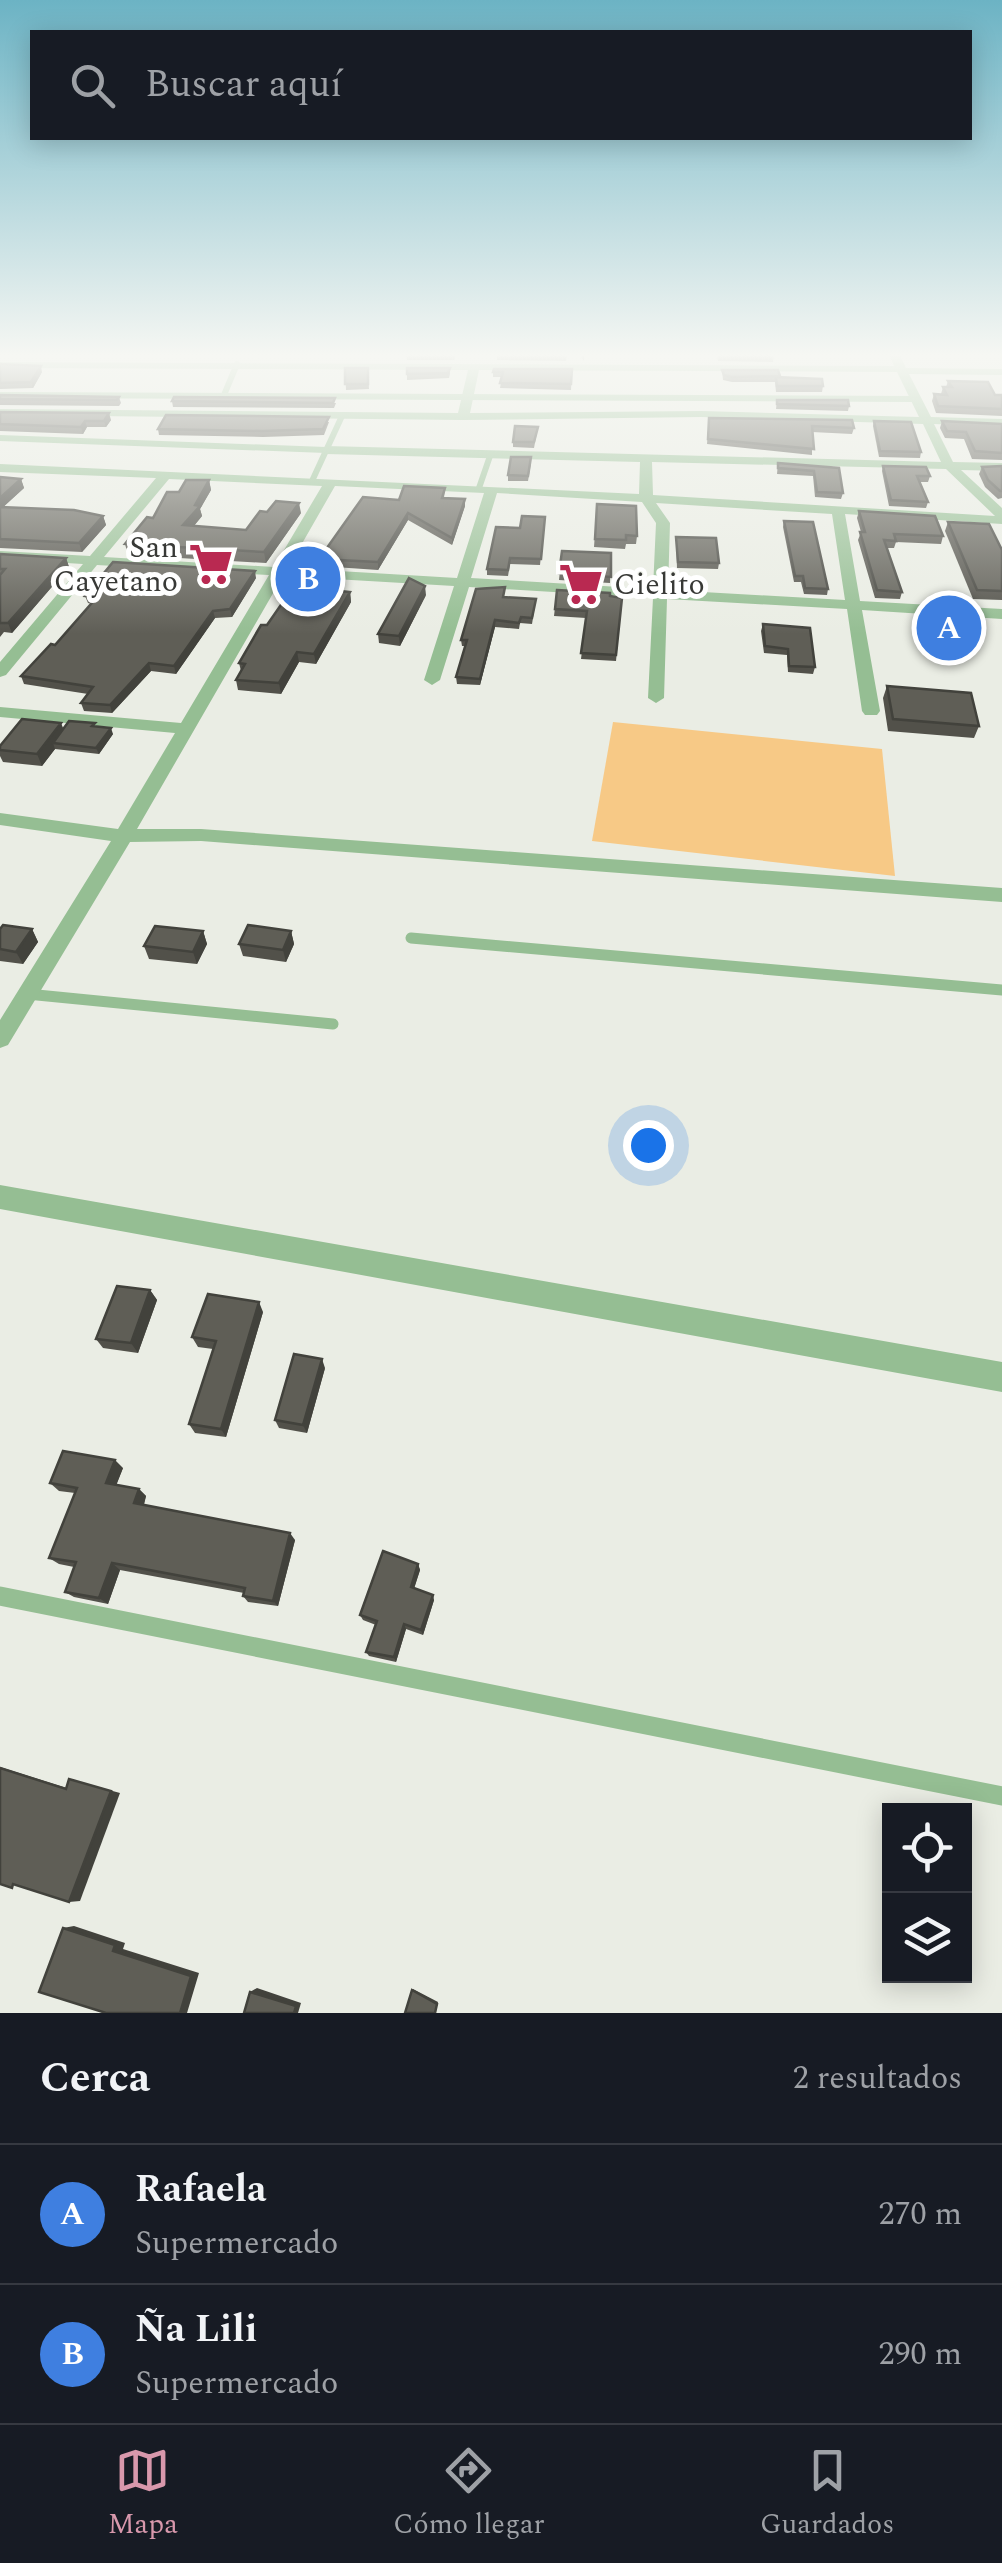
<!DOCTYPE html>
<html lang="es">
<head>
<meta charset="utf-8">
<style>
	:root { --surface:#171b24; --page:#242831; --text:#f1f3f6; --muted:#9ea1a6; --line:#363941; --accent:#d898ac }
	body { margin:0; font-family:Spectral,serif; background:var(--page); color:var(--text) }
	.controls { position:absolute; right:30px; bottom:30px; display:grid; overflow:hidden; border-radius:0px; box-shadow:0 5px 25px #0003 }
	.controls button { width:90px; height:90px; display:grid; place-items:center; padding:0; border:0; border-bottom:2px solid var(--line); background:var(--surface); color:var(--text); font:50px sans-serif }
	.you { position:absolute; left:648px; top:1145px; width:35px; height:35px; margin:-25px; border:8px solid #fff; border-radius:50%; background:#1a73e8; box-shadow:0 0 0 15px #1a73e833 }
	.badge { display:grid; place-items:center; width:65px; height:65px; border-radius:50%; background:var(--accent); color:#fff; font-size:32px; font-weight:700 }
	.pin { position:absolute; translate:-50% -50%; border:5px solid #fff; box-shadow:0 2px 10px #0006 }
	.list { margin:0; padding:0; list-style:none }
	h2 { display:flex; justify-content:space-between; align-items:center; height:130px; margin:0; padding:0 40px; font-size:42px }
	h2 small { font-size:32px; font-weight:400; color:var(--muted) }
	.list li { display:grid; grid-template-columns:65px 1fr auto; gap:30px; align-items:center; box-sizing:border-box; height:140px; padding:0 40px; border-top:2px solid var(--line) }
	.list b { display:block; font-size:38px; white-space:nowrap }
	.list p { margin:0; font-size:32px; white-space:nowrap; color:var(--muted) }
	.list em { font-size:32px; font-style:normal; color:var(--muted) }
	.icon { flex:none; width:55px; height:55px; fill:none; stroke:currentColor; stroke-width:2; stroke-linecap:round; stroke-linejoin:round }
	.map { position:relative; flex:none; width:1002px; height:2013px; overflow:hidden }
	.search { position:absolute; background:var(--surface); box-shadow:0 5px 25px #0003; left:30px; right:30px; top:30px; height:110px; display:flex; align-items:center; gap:25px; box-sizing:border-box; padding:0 35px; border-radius:0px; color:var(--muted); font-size:38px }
	.sheet { height:410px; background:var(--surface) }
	nav { display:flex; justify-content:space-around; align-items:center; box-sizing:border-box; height:140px; border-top:2px solid var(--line); background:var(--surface); font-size:28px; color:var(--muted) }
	nav a { display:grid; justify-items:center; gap:5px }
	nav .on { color:var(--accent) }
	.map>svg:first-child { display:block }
</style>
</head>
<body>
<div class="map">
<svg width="1002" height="2013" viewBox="0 0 1002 2013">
	<rect width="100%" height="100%" fill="#eaede4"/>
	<!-- green -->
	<path fill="#f7c986" d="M613,722L882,749L895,876L592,841Z"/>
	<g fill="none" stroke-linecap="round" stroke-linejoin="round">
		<!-- lane-far2 -->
		<g stroke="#95be93" stroke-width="6">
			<path d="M0,395L914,399"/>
			<path d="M224,395L237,364"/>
			<path d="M0,438L326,450"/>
			<path d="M312,481L342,416"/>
			<path d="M479,488L490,456"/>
		</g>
		<!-- lane-far1 -->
		<g stroke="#95be93" stroke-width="11">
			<path d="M411,938L1002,990"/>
			<path d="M27,994L333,1024"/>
		</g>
		<!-- lane -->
		<path stroke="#95be93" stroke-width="19" d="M0,1596L1002,1796"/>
		<!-- street -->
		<g fill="#95be93" fill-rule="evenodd">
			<path d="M888,352H898L906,368L1002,369V375L909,374L931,417L1002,419V427L934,424L953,462L1002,463V471L961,470L1002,508V524L845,514L860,601L1002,609V619L862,610L880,711L877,715H865L862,711L847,609L667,599L664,698L656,703L648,698L653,598L469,587L440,680L432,685L424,680L454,586L283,576L137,829H201L1002,888V902L201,841L130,842L8,1045L0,1048V1020L111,841L0,825V813L118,829L175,733L0,717V707L181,723L269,575L97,565L6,675L0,677V662L83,564L0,559V551L90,556L156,478L0,472V464L639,494L640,462L326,454L320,450L326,446L941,462L923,424L701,417L463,420L0,415V409L458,413L468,370L0,368V362L894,366ZM479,370L897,372L919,417L701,411L470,413ZM652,462L946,469L995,516L653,495ZM169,479L322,486L274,567L104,557ZM335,486L484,493L457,578L288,568ZM497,493L642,502L656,523L653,589L471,578ZM656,503L832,514L845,600L668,590L670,523Z"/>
			<path d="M0,1185L1002,1362V1392L0,1209Z"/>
		</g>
	</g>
	<!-- wall -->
	<g fill="#52514a">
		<path d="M406,352H584V361L580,355H567L566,361L497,360V354L486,353L456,354L454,360H407Z"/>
		<path d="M716,352H773L774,354L773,362L718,361Z"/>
		<path d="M0,364L42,372L33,388L0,389Z"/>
		<path d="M345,368H368L369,389L346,390Z"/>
		<path d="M407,368H450V374L449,378L407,380Z"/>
		<path d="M572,369L571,390L500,388L502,377H493V372Z"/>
		<path d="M722,370L780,376L823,386L822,392H776L775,382H732L723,380Z"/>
		<path d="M948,381L995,395H1002V416L936,413L932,401L934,394H941L943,387H946Z"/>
		<path d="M0,395L119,397L121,403L119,406L0,405Z"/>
		<path d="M777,400L849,406L848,411L776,409Z"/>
		<path d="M172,401L336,403L334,408L173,407Z"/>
		<path d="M0,412L111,420L106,427H87L83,434L0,431Z"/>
		<path d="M709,418L854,428L852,434L812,432V455L707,444Z"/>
		<path d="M874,421L921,452L920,458L879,457L873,426Z"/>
		<path d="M942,421L1002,424V460L972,459L964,439L945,438L940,428Z"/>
		<path d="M329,422L324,435L263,437L159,435L158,429Z"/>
		<path d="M538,427L534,448L513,447V442Z"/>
		<path d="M531,463L528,481H508V475Z"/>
		<path d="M778,463L839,468L843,493L841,499L815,497L813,476L777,474Z"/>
		<path d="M883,466L930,476L928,482H919L928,502L926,508L889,506L882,471Z"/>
		<path d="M1002,466V498L998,499L985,487L979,474L982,467Z"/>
		<path d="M0,477L21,479L24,488L3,507L103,516L106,525L82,552L0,548Z"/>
		<path d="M209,480L211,490L200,509L202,516L194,526L246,530L301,513L266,563L128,555L125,544L179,492Z"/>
		<path d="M445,488L444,498L465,499V506L452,545L408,520L378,570L320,566L319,559L399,500Z"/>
		<path d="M597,504L637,536L636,544H626L625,549L594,547Z"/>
		<path d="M859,511L943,536L941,544L896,542L894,548H887L902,592L900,599L875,598L858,540L861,532L857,518Z"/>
		<path d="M545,517L540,565L510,564L508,576L487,575V569L520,528Z"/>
		<path d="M784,521L828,589L827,595L804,594L801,582H794L783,527Z"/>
		<path d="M948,522L1002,550V600L973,599L945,531Z"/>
		<path d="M676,537L719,563L718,569L677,568Z"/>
		<path d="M562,551L611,553L610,583L559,580Z"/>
		<path d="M0,554L66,558L69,567L12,633L4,632L0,637Z"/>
		<path d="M256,578L232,617L215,618L176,674L151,671L112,713L84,711L81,703L88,694L24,684L21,676L55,645L92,604L88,603L85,596Z"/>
		<path d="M557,590L622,598L616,661L581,659L586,618L554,616Z"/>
		<path d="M350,592L351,602L316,664L299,662L281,694L238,690L236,680L241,671L239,663L267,625Z"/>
		<path d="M426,595L400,646L379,643L378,634Z"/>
		<path d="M504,597L536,599L532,624L520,623L519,629L495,627L480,685L457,684L456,677L465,646H462L461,640Z"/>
		<path d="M763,624L815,667L813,674L788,672L787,655L764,653L761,631Z"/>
		<path d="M887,686L979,726L974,738L888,731L883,698Z"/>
		<path d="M96,727L113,734L99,754L55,749L42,766L3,762L0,756V746L63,729Z"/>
		<path d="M0,929H32L38,942L23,964L0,961Z"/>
		<path d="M203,931L207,944L197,964L149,959L144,946Z"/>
		<path d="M291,931L294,944L286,962L243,956L239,944Z"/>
		<path d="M150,1290L157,1300L138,1353L103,1348L96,1339Z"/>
		<path d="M263,1312L226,1437L195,1433L189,1424L213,1349L198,1347L192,1337Z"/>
		<path d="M325,1368L307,1433L279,1428L275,1420Z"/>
		<path d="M123,1468L116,1485L139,1489L146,1496L144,1505L295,1540L278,1606L248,1602L243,1596L244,1593L120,1570L108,1604L74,1597L65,1592L74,1567L59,1564L49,1558L75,1493L59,1491L50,1483Z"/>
		<path d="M418,1564L420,1570L414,1588L434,1600L423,1635L406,1629L396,1662L369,1656L366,1652L376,1625L363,1620L360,1615Z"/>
	</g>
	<!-- shaded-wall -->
	<g fill="#42423c">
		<path d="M41,366L42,372L33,388L31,382Z"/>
		<path d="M109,413L111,420L106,427L104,421Z"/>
		<path d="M85,421L87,427L83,434L81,427Z"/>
		<path d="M21,479L24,488L0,510V498Z"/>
		<path d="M209,480L211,490L200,509L202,516L186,535L183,525Z"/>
		<path d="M465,499V506L452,545V538Z"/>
		<path d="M299,503L301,513L266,563L264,552Z"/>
		<path d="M408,513V520L378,570V562Z"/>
		<path d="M103,516L106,525L82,552L79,543Z"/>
		<path d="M66,558L69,567L12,633L8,623Z"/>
		<path d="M255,571L256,578L232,617L230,609Z"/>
		<path d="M425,586L426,595L400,646L399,636Z"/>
		<path d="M350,592L351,602L316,664L314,654Z"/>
		<path d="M213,611L215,618L176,674L174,666Z"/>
		<path d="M495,620V627L480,685V679Z"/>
		<path d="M297,652L299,662L281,694L279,683Z"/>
		<path d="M149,663L151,671L112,713L110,705Z"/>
		<path d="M61,723L66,735L53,743L55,749L42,766L37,754Z"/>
		<path d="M111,728L113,734L99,754L96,748Z"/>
		<path d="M32,929L38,942L23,964L16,952Z"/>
		<path d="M203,931L207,944L197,964L193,952Z"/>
		<path d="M291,931L294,944L286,962L283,950Z"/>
		<path d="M150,1290L157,1300L138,1353L131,1343Z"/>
		<path d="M259,1302L263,1312L226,1437L221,1429Z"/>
		<path d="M322,1359L325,1368L307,1433L303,1425Z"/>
		<path d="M115,1460L123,1468L114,1491L106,1483Z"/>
		<path d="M139,1489L146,1496L142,1510L134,1503Z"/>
		<path d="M290,1533L295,1540L278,1606L273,1601Z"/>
		<path d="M112,1563L120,1570L108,1604L99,1598Z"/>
		<path d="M418,1564L420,1570L413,1592L411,1587Z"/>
		<path d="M433,1595L434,1600L423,1635L421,1630Z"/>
		<path d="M404,1624L406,1629L396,1662L394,1657Z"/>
		<path d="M0,1767L76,1791L66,1789L0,1768Z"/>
		<path d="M69,1779L120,1793L80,1901L69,1902Z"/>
		<path d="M74,1926L125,1943L123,1949L199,1973L187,2013H180L113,1951L63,1928Z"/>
		<path d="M257,1988L301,2003L298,2013H294L250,1992Z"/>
		<path d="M413,1989L438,2002L435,2013L412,1990Z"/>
	</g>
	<!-- building -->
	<g fill="#5f5e56" stroke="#42423c" stroke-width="2.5">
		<rect x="406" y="352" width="48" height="2"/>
		<path d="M498,352H566L567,354H497Z"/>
		<path d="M719,352H773L774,354H719Z"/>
		<path d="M0,364L41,366L31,382L0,383Z"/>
		<rect x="345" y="368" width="23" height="16"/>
		<path d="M407,368H450L448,373L407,374Z"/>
		<path d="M494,369H572L571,384L500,383L503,372H493Z"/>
		<path d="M722,370H778L780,376L732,377L724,375Z"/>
		<path d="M776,377L822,379L823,386H777Z"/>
		<path d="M948,381L988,382L995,395H1002V409L938,406L934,394L947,395L943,387H952Z"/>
		<path d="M0,395L119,397L117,400L0,399Z"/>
		<path d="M174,397L335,398L333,403L172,401Z"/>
		<path d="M777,400H848L849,406L777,404Z"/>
		<path d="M0,412L109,413L104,421H85L81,427L0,424Z"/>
		<path d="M166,415L329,417L323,429L262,431L158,429Z"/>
		<path d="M709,418L852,420L854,428L812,426L814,449L708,439Z"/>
		<path d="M874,421L911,422L921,452L880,451Z"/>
		<path d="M942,421L1002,424V453L975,451L966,432L947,431Z"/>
		<path d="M515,426L538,427L534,442H513Z"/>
		<path d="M511,457H531L528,476L508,475Z"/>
		<path d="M778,463L839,468L843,493L817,492L814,471L778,468Z"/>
		<path d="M883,466L926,467L930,476H917L928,502L891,500Z"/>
		<path d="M1002,466V491H1000L988,480L982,467Z"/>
		<path d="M0,477L21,479L0,498Z"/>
		<path d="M186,480H209L195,505L200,506L183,525L246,530L260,511L267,512L276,501L299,503L264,552L125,544L147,517L153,518L167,492H179Z"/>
		<path d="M404,486L445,488L442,498L465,499L452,538L408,513L378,562L319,559L363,497L399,500Z"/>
		<path d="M597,504L636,506L637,536L626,535V540L595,539Z"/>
		<path d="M0,507L74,510L103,516L79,543L0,539Z"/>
		<path d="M859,511L935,516L943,536L894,534L896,541L884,540L902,592L877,590L860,532H865Z"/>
		<path d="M522,516L545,517L541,559L510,558L508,570L487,569L496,527L520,528Z"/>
		<path d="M784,521L813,522L828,589L805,588L803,576H795Z"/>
		<path d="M948,522L989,524L1002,550V591L977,590Z"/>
		<path d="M676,537L716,538L719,563L678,562Z"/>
		<path d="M562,551L611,553V577L559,573Z"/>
		<path d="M0,554L66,558L8,623H0V575L5,569H0Z"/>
		<path d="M113,562L255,571L230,609L213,611L174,666L149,663L110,705L81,703L93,687L21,676L51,644L55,645L97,597L85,596Z"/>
		<path d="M409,578L425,586L399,636L378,634Z"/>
		<path d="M294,586L350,592L314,654L297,652L279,683L236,680L245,664L239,663L261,625H267Z"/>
		<path d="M505,587L503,597L536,599L532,618L521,617L519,623L495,620L480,679L456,677L467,640H461L476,589Z"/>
		<path d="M557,590L610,593V596L622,598L616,655L581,653L587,611L555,609Z"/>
		<path d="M763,624L810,628L815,667L789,666L788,649L765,646Z"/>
		<path d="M887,686L971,693L979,726L893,719Z"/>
		<path d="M22,719L61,723L37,754L0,750V746Z"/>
		<path d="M69,721L95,723L92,726L111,728L96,748L53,743Z"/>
		<path d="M3,925L32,929L16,952L0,949V929Z"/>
		<path d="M248,925L291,931L283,950L239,944Z"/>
		<path d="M155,926L203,931L193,952L144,946Z"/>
		<path d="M117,1286L150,1290L131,1343L96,1339Z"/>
		<path d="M208,1294L259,1302L221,1429L189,1424L216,1341L192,1337Z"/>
		<path d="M294,1354L322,1359L303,1425L275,1420Z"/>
		<path d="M63,1451L115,1460L106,1483L139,1489L134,1503L290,1533L273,1601L243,1596L245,1588L112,1563L99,1598L65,1592L76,1562L49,1558L77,1488L50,1483Z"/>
		<path d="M383,1551L418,1564L411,1587L433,1595L421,1630L404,1624L394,1657L366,1652L377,1621L360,1615Z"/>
		<path d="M0,1768L66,1789L69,1779L111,1791L69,1902L13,1884L12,1888L0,1884Z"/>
		<path d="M63,1928L115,1945L113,1951L191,1976L180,2013H106L39,1992Z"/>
		<path d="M412,1990L437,2004L435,2013H405Z"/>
		<path d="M250,1992L296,2006L294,2013H244Z"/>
	</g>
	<!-- sky -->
	<linearGradient id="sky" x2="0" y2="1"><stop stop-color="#6cb3c4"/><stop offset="0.56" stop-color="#f6f7f3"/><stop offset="1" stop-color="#f6f7f3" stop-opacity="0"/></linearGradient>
	<rect width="1002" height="634" fill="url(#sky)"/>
	<!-- icons -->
	<defs>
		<g id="supermarket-bare" transform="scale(3.45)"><path d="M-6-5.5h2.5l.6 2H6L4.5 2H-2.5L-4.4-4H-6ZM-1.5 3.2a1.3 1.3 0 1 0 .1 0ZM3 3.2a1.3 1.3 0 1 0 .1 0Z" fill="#b92951" stroke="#fff" stroke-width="2.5" paint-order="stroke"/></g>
	</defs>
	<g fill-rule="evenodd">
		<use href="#supermarket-bare" x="211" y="564"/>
		<use href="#supermarket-bare" x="581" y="584"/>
	</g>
	<g text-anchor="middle" stroke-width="10" stroke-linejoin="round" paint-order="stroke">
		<!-- far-poi labels -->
		<g font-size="30" fill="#383936" stroke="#fff" text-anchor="end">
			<text x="178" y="557">San<tspan x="178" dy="34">Cayetano</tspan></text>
			<text x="614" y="594" text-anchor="start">Cielito</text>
		</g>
	</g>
</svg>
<div class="controls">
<button><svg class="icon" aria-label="locate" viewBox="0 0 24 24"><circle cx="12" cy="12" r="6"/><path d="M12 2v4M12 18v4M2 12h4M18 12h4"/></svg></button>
<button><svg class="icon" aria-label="layers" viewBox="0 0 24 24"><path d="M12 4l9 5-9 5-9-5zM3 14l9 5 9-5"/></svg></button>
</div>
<div class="you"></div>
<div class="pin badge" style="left:949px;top:628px;background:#3f7fe0">A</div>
<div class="pin badge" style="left:308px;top:579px;background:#3f7fe0">B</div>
<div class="search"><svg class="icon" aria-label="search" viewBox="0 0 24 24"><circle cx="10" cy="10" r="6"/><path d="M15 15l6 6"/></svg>Buscar aquí</div>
</div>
<section class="sheet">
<h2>Cerca<small>2 resultados</small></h2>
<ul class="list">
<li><span class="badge" style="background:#3f7fe0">A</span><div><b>Rafaela</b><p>Supermercado</p></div><em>270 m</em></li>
<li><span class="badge" style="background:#3f7fe0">B</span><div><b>Ña Lili</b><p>Supermercado</p></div><em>290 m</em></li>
</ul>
</section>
<nav>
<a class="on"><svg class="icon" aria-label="map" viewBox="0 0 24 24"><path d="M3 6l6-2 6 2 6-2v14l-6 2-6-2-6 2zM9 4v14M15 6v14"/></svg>Mapa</a>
<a><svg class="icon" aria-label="directions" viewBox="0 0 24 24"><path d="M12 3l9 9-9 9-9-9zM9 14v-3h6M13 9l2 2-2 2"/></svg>Cómo llegar</a>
<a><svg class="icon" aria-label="saved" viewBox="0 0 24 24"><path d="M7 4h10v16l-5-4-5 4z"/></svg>Guardados</a>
</nav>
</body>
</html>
